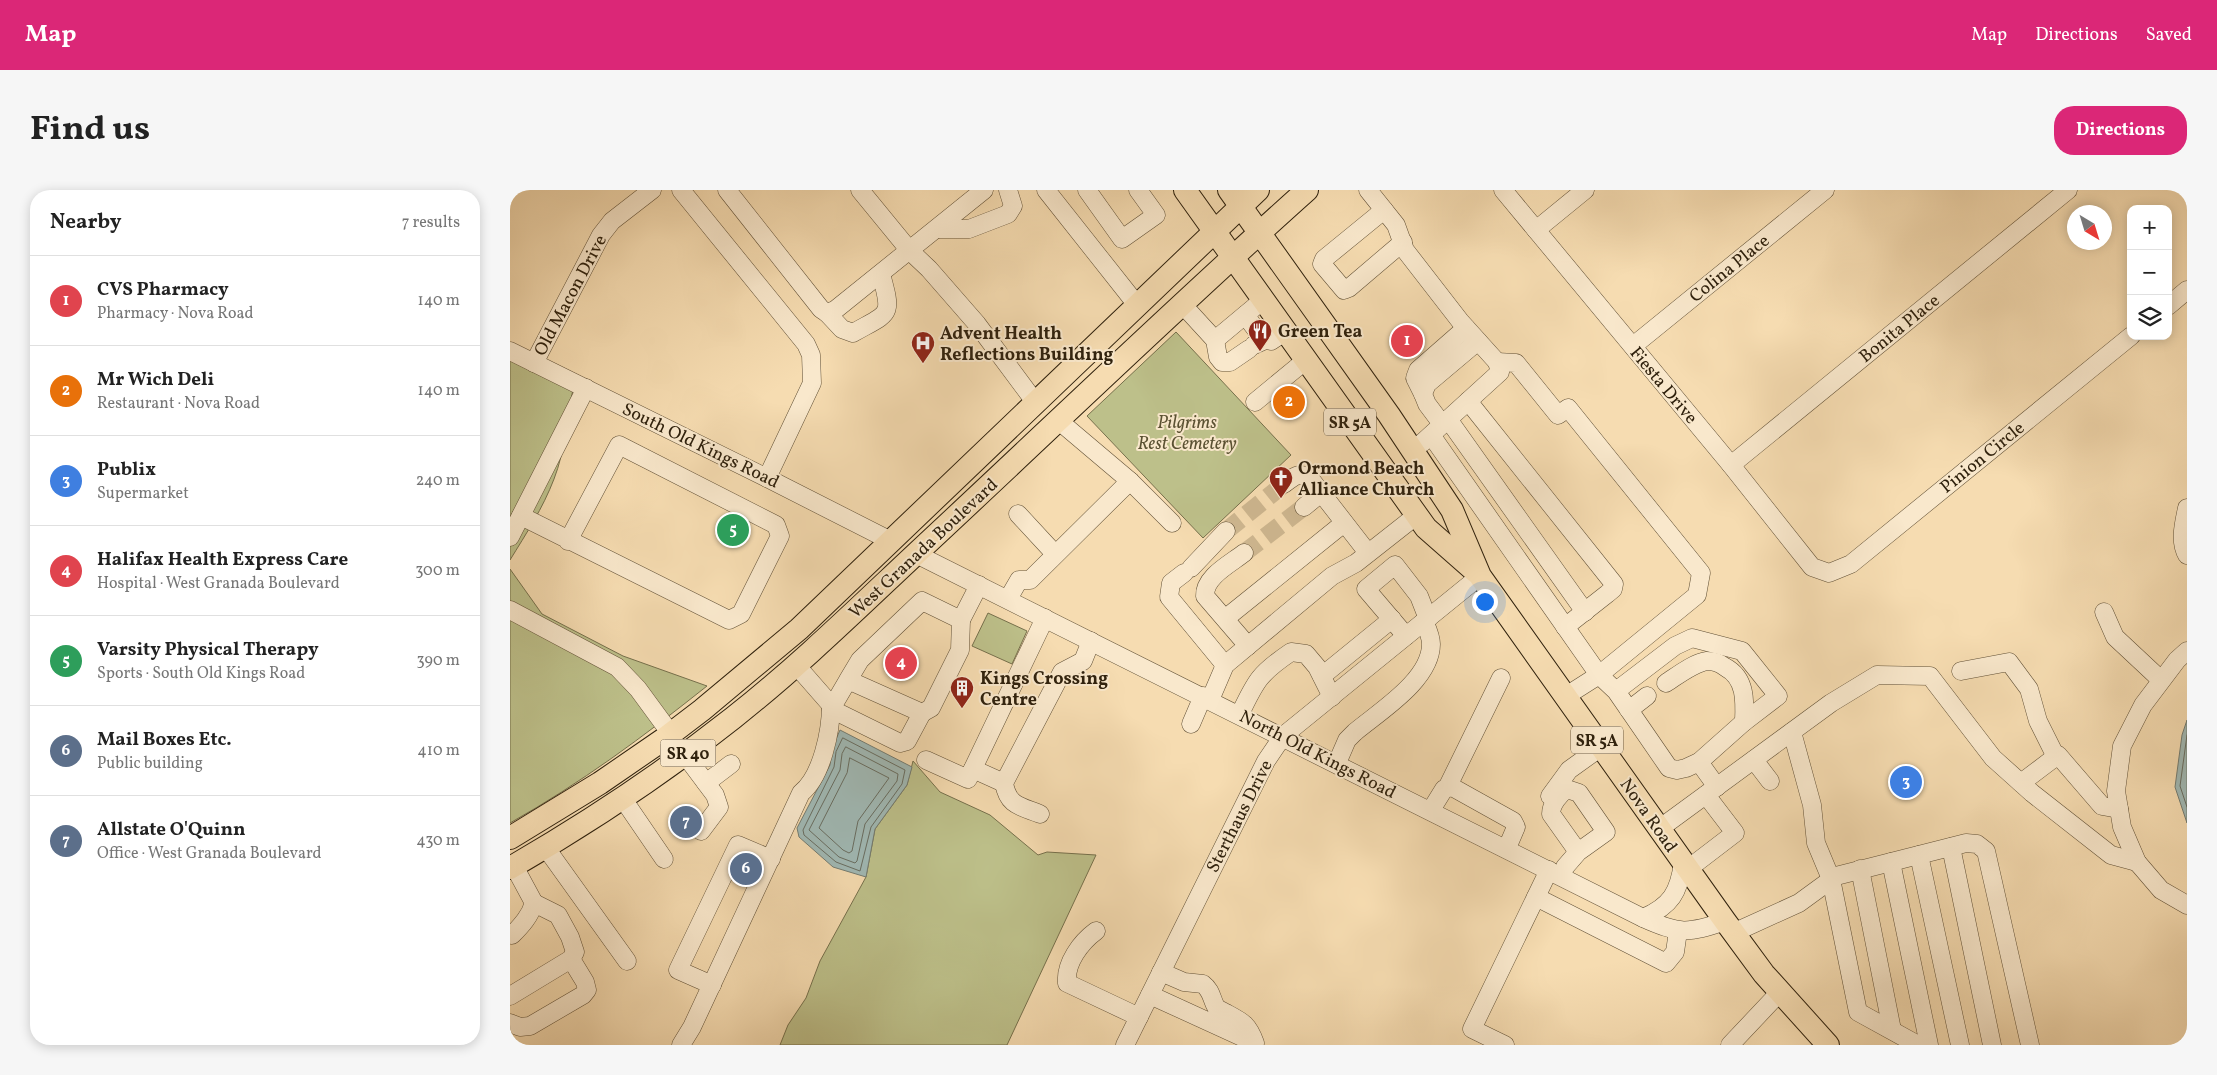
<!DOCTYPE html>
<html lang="en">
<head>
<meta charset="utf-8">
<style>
	:root { --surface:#fff; --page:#f6f6f6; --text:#222; --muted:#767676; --line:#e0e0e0; --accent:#db2777 }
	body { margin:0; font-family:Vollkorn,serif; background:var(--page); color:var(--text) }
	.controls { position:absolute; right:15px; top:15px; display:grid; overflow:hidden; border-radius:10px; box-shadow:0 2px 12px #0003 }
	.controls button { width:45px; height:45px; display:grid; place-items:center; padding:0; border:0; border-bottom:1px solid var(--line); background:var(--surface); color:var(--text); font:25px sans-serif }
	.compass { position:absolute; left:1557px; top:15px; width:45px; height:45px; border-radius:50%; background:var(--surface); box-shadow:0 2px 12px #0003; rotate:142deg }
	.you { position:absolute; left:974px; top:411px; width:18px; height:18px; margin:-12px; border:4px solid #fff; border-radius:50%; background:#1a73e8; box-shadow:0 0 0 8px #1a73e833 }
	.badge { display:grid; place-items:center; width:32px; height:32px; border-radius:50%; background:var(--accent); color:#fff; font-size:16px; font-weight:700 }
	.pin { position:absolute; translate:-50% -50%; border:2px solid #fff; box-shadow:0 1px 5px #0006 }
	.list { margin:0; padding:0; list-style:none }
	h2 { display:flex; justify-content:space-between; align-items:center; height:65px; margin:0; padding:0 20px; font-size:21px }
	h2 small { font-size:16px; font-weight:400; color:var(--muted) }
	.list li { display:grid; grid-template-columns:32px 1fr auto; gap:15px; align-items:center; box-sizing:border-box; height:90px; padding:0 20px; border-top:1px solid var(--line) }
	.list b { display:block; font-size:19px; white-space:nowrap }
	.list p { margin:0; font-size:16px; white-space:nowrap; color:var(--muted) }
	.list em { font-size:16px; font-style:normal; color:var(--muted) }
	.icon { flex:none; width:28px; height:28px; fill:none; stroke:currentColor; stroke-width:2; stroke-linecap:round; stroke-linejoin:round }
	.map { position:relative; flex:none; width:1677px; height:855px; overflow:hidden; border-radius:20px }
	header { display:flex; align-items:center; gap:30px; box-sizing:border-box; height:70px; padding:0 25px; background:var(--accent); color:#fff }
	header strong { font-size:24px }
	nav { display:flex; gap:28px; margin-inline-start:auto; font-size:18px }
	.intro { display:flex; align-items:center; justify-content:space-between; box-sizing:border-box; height:120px; padding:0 30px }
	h1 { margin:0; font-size:35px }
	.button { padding:12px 22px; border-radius:20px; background:var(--accent); color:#fff; font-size:18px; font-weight:700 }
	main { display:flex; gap:30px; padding:0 30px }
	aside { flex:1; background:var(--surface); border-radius:20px; box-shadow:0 2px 12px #0003 }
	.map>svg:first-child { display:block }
</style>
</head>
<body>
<header>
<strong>Map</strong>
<nav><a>Map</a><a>Directions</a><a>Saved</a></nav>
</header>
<div class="intro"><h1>Find us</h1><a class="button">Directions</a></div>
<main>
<aside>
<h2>Nearby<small>7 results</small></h2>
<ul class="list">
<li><span class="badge" style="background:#e0444e">1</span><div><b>CVS Pharmacy</b><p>Pharmacy · Nova Road</p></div><em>140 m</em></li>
<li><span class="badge" style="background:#e8710a">2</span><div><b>Mr Wich Deli</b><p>Restaurant · Nova Road</p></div><em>140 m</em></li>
<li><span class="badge" style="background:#3f7fe0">3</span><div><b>Publix</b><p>Supermarket</p></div><em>240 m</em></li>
<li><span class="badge" style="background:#e0444e">4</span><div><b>Halifax Health Express Care</b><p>Hospital · West Granada Boulevard</p></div><em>300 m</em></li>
<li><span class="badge" style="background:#2e9e5b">5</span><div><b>Varsity Physical Therapy</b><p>Sports · South Old Kings Road</p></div><em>390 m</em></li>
<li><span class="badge" style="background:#5c6f8a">6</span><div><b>Mail Boxes Etc.</b><p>Public building</p></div><em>410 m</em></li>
<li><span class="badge" style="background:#5c6f8a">7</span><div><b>Allstate O'Quinn</b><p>Office · West Granada Boulevard</p></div><em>430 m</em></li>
</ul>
</aside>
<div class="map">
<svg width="1677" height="855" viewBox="0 0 1677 855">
	<rect width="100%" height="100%" fill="#f6dcb1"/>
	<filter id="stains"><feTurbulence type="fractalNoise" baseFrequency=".004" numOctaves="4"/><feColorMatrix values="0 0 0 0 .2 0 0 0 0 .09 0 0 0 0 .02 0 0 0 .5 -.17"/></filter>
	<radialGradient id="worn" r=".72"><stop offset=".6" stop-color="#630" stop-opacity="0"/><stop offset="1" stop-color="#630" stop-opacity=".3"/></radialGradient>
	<!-- green -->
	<g fill="#bdc08a" stroke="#76704c">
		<path d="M666,142L781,265L693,348L577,226Z"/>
		<path d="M0,168L63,199C57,229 55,261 44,289C33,318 16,344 0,370Z"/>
		<path d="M0,379L32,424L113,466L197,496C133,547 71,593 0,633Z"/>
		<path d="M478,423L517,441L502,474L462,456Z"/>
		<path d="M403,571L430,602L480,625L528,665L537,662L586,665L497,855H270L278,835L296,808L310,771L356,687L365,639L397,595Z"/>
	</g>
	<!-- water -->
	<g fill="#a0b9b5" stroke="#737c72">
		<path d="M1677,530V633L1665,597L1672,545Z"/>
		<path d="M330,540L402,577L397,595L365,639L356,687L323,677L289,647L287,638L320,575L321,561Z"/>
	</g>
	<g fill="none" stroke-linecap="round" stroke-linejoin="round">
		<!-- shore -->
		<g stroke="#686d61" stroke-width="1">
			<path d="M1677,545L1670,596L1677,617"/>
			<path d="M333,548L395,580L392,594L361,637L350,681L326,672L294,645L293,640L324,577L326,562Z"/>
			<path d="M336,557L388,584L387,591L355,634L347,671L345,673L329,667L299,640L330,580L332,564Z"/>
			<path d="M340,568L379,588L348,631L342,661L339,663L333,660L309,638L337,583Z"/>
		</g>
		<!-- minor-tunnel -->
		<g stroke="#ceb790" stroke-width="18" stroke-dasharray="18 9" stroke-linecap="butt">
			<path d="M716,341L774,294"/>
			<path d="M734,363L794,317"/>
		</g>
		<!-- minor casing -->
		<g stroke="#615036" stroke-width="19">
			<g id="minor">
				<path d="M171,0L296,154L301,165L302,193L257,288"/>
				<path d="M217,0L311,119L317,123L325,120L474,0"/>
				<path d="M350,0L400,61L419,79L467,134L525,212"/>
				<path d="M536,0L627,115"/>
				<path d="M577,0L612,49L646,25L628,0"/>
				<path d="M858,0L886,35L895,60L950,131L987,172L990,182L912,253"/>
				<path d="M993,0L1221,275L1302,377L1319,383L1341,374L1621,146"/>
				<path d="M874,20L814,69L812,74L834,100L839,98L893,52"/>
				<path d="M427,39H459L498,24L503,16L498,0"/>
				<path d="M1026,40L1075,0"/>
				<path d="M672,114L705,150L708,167L712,172H720L739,159"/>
				<path d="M1658,116L1677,100"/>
				<path d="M317,123L332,139L343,143C380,122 383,127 371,84"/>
				<path d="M735,125L754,150"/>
				<path d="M705,150L753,110"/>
				<path d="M744,155L757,149L761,151L776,141"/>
				<path d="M1123,156L1315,0"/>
				<path d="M0,161L257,288L381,351"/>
				<path d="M24,173L91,45L102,31L142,0"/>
				<path d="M913,204L905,188L908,180L956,138"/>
				<path d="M958,211L1104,394L1103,399L1097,404L1055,437"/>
				<path d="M745,212L796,170"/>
				<path d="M938,229L1075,422"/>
				<path d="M932,234L917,214L913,204L917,194L968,151"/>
				<path d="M921,245L1089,485L1187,405L1191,383L1058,218L1048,225L1006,173L987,172"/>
				<path d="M1221,275L1558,0"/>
				<path d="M620,291L662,333"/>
				<path d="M774,294C783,287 788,282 799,287L858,363"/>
				<path d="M794,317L811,303"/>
				<path d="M1677,318C1674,333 1669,351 1677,365"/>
				<path d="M508,324L545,364"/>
				<path d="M11,326L219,430L231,424L270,346L266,335L109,255L58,351"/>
				<path d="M0,347L76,198"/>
				<path d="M734,363C720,374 694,387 695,406L738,456"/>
				<path d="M406,364L1133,728C1169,744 1178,744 1215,731"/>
				<path d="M681,378L716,341"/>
				<path d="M674,383L661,393L659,407L715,475"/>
				<path d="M498,409L509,390H520L620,291L549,231"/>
				<path d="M0,420L107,477L128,499L161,544"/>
				<path d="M1594,422L1605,447L1651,490"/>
				<path d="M716,428L834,333"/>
				<path d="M896,446L856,399L885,375L909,406L918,429"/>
				<path d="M1677,461L1667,470L1633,515L1612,556L1606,601L1612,637L1627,672L1651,700L1677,715"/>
				<path d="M1451,481L1499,472L1519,499L1528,531L1546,567"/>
				<path d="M812,486L882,429"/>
				<path d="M338,490L321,519L390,553L397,551L412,523L338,490L350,470L412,411L451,430L469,395"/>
				<path d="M1156,493C1167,486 1183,473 1197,471C1204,471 1210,473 1215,477C1236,488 1235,511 1234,532"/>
				<path d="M1056,506L1089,485L1106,501L1159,578L1167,580L1176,578L1189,572L1234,532L1268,506L1232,461L1182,448L1165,456L1106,501"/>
				<path d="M700,510L715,475L822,386L846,373L907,325"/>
				<path d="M1119,520L1137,506"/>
				<path d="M412,523L421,518L450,460L451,430"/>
				<path d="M730,524C746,490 750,483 781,462L796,464L807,477L822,507"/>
				<path d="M681,534L693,506"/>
				<path d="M1282,542L1302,615L1306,653L1321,689L1348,822L1408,855"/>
				<path d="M175,565L205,605L209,617L191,641"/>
				<path d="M416,570L458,589L535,428"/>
				<path d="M1244,570L1260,591"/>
				<path d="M1189,572L1207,597"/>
				<path d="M827,573L837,550L845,542C870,521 921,490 921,454C921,446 917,438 914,431"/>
				<path d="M463,579L494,593"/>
				<path d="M196,593L221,574"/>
				<path d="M1511,593L1548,565L1592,616L1609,619"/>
				<path d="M937,598L991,488"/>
				<path d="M1040,606L1059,580L1091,557"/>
				<path d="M113,609L154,669"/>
				<path d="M921,620L934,599L942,597L1003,631L1006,637L997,658"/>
				<path d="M530,624C510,616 498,616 494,593L552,482L573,471L581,451"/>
				<path d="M1149,639L1321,513L1367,485L1420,486L1483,568L1522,603L1601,665L1627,672"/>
				<path d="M1441,657L1482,855"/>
				<path d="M36,658L117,771"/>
				<path d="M1409,665L1450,855"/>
				<path d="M1381,672L1419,855"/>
				<path d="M1178,679L1225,643L1196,605"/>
				<path d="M1350,679L1382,840"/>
				<path d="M1052,686L1055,677L1068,662L1096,642L1069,603L1057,599C1049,604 1041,615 1041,624L1068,662"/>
				<path d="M1026,707L1156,773L1165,762L1168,741"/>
				<path d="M1133,728C1161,716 1169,702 1173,673"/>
				<path d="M586,741C571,752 555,773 557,793L629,827"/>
				<path d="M1223,743L1289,713L1326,686L1456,653L1467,654L1476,661L1520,855"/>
				<path d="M2,745C12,735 20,726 24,713L4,676"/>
				<path d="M202,795L168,780L228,655L261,669"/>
				<path d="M640,805L745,853C738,834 733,832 716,823C713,821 709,820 706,817C701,808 702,801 693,794L674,792L651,782"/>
				<path d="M0,806L61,769L65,762L60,747L48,725L24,713"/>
				<path d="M0,833L10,837L20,836L73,805L77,800L75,792L61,769"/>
				<path d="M171,855L182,837L291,603C312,586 321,541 321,515L286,475"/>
				<path d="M615,855L756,571L773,546L970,386"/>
				<path d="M995,855L962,839L1039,680"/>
				<path d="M1220,855L1270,802"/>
			</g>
		</g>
		<!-- major casing -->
		<g stroke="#2f210d" stroke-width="24">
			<g id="major">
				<path d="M675,0L916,338L966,382"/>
				<path d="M719,0L879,225L942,320L970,386L1215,731L1254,784L1318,855"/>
				<path d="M0,648L90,593L154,549L192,520L289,439L748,0"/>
				<path d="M0,678C78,633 152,584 223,528C289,476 349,417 411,359C540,239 666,117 797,0"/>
			</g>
		</g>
		<!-- minor -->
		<use href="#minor" stroke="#f9e8cc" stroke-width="18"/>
		<!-- major -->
		<use href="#major" stroke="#f6dcb1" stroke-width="22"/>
	</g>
	<!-- icons -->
	<defs>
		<g id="restaurant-pin" transform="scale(1.25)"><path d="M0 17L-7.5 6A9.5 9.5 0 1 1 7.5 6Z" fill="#8f2418" stroke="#f9e8cc"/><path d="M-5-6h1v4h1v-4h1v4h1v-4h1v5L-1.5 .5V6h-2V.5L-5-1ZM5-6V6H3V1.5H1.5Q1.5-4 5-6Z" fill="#fff"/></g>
		<g id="hospital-pin" transform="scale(1.25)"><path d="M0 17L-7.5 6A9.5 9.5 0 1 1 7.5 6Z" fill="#8f2418" stroke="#f9e8cc"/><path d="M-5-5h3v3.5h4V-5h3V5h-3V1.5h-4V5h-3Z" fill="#fff"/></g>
		<g id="church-pin" transform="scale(1.25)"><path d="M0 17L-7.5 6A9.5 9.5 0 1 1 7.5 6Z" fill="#8f2418" stroke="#f9e8cc"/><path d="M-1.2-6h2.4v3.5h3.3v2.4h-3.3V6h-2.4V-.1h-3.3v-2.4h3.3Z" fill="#fff"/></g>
		<g id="building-pin" transform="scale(1.25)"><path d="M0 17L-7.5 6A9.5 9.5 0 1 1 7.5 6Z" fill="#8f2418" stroke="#f9e8cc"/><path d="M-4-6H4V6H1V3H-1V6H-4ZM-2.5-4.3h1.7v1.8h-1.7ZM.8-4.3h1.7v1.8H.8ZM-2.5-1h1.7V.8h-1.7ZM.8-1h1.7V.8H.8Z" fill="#fff"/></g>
	</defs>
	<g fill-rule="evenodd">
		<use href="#restaurant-pin" x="750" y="141"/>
		<use href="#hospital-pin" x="413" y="153"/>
		<use href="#church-pin" x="771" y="288"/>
		<use href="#building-pin" x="452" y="498"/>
	</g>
	<g text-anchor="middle" stroke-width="4" stroke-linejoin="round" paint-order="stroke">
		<!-- shield labels -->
		<g fill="#f9e8cc" stroke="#6c5d46" stroke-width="1">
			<rect x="814" y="218.5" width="52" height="27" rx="4"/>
			<rect x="1061" y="536.5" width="52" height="27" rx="4"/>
			<rect x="150.5" y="549.5" width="55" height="27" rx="4"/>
		</g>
		<g font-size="16" font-weight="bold" fill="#2f210d">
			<text x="840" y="238">SR 5A</text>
			<text x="1087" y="556">SR 5A</text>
			<text x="178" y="569">SR 40</text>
		</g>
		<!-- street labels -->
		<g font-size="18" fill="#2f210d" stroke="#f9e8cc">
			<text transform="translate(1219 78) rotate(-39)" y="6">Colina Place</text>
			<text transform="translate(60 105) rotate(-62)" y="6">Old Macon Drive</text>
			<text transform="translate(1389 138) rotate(-39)" y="6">Bonita Place</text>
			<text transform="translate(1154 195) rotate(50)" y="6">Fiesta Drive</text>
			<text transform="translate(191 255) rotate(26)" y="6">South Old Kings Road</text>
			<text transform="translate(1472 267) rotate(-39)" y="6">Pinion Circle</text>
			<text transform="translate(413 358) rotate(-43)" y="6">West Granada Boulevard</text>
			<text transform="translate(808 564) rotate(27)" y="6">North Old Kings Road</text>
			<text transform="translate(1139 625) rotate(55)" y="6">Nova Road</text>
			<text transform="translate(729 626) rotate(-63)" y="6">Sterthaus Drive</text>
		</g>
		<!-- poi labels -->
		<g font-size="18" font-weight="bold" fill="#2f210d" stroke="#f9e8cc" text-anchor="start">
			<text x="768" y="147">Green Tea</text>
			<text x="430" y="149">Advent Health<tspan x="430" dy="21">Reflections Building</tspan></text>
			<text x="788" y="284">Ormond Beach<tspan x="788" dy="21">Alliance Church</tspan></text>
			<text x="470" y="494">Kings Crossing<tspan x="470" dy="21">Centre</tspan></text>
		</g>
		<!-- park labels -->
		<g font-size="18" font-style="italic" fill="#5a5132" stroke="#f9e8cc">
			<text x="677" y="238">Pilgrims<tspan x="677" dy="21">Rest Cemetery</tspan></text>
		</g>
	</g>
	<rect width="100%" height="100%" filter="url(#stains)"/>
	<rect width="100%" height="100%" fill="url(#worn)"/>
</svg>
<div class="controls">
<button>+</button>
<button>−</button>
<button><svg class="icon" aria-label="layers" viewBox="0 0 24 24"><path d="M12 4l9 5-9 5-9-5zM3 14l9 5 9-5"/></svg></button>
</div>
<svg class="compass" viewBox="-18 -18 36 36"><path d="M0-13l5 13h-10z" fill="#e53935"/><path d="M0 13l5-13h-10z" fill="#767676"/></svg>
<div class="you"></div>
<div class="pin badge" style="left:897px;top:151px;background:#e0444e">1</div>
<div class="pin badge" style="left:779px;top:212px;background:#e8710a">2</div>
<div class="pin badge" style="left:1396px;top:592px;background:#3f7fe0">3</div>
<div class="pin badge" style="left:391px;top:473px;background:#e0444e">4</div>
<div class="pin badge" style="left:223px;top:340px;background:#2e9e5b">5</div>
<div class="pin badge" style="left:236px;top:679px;background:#5c6f8a">6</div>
<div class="pin badge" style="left:176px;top:632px;background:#5c6f8a">7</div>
</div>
</main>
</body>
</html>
